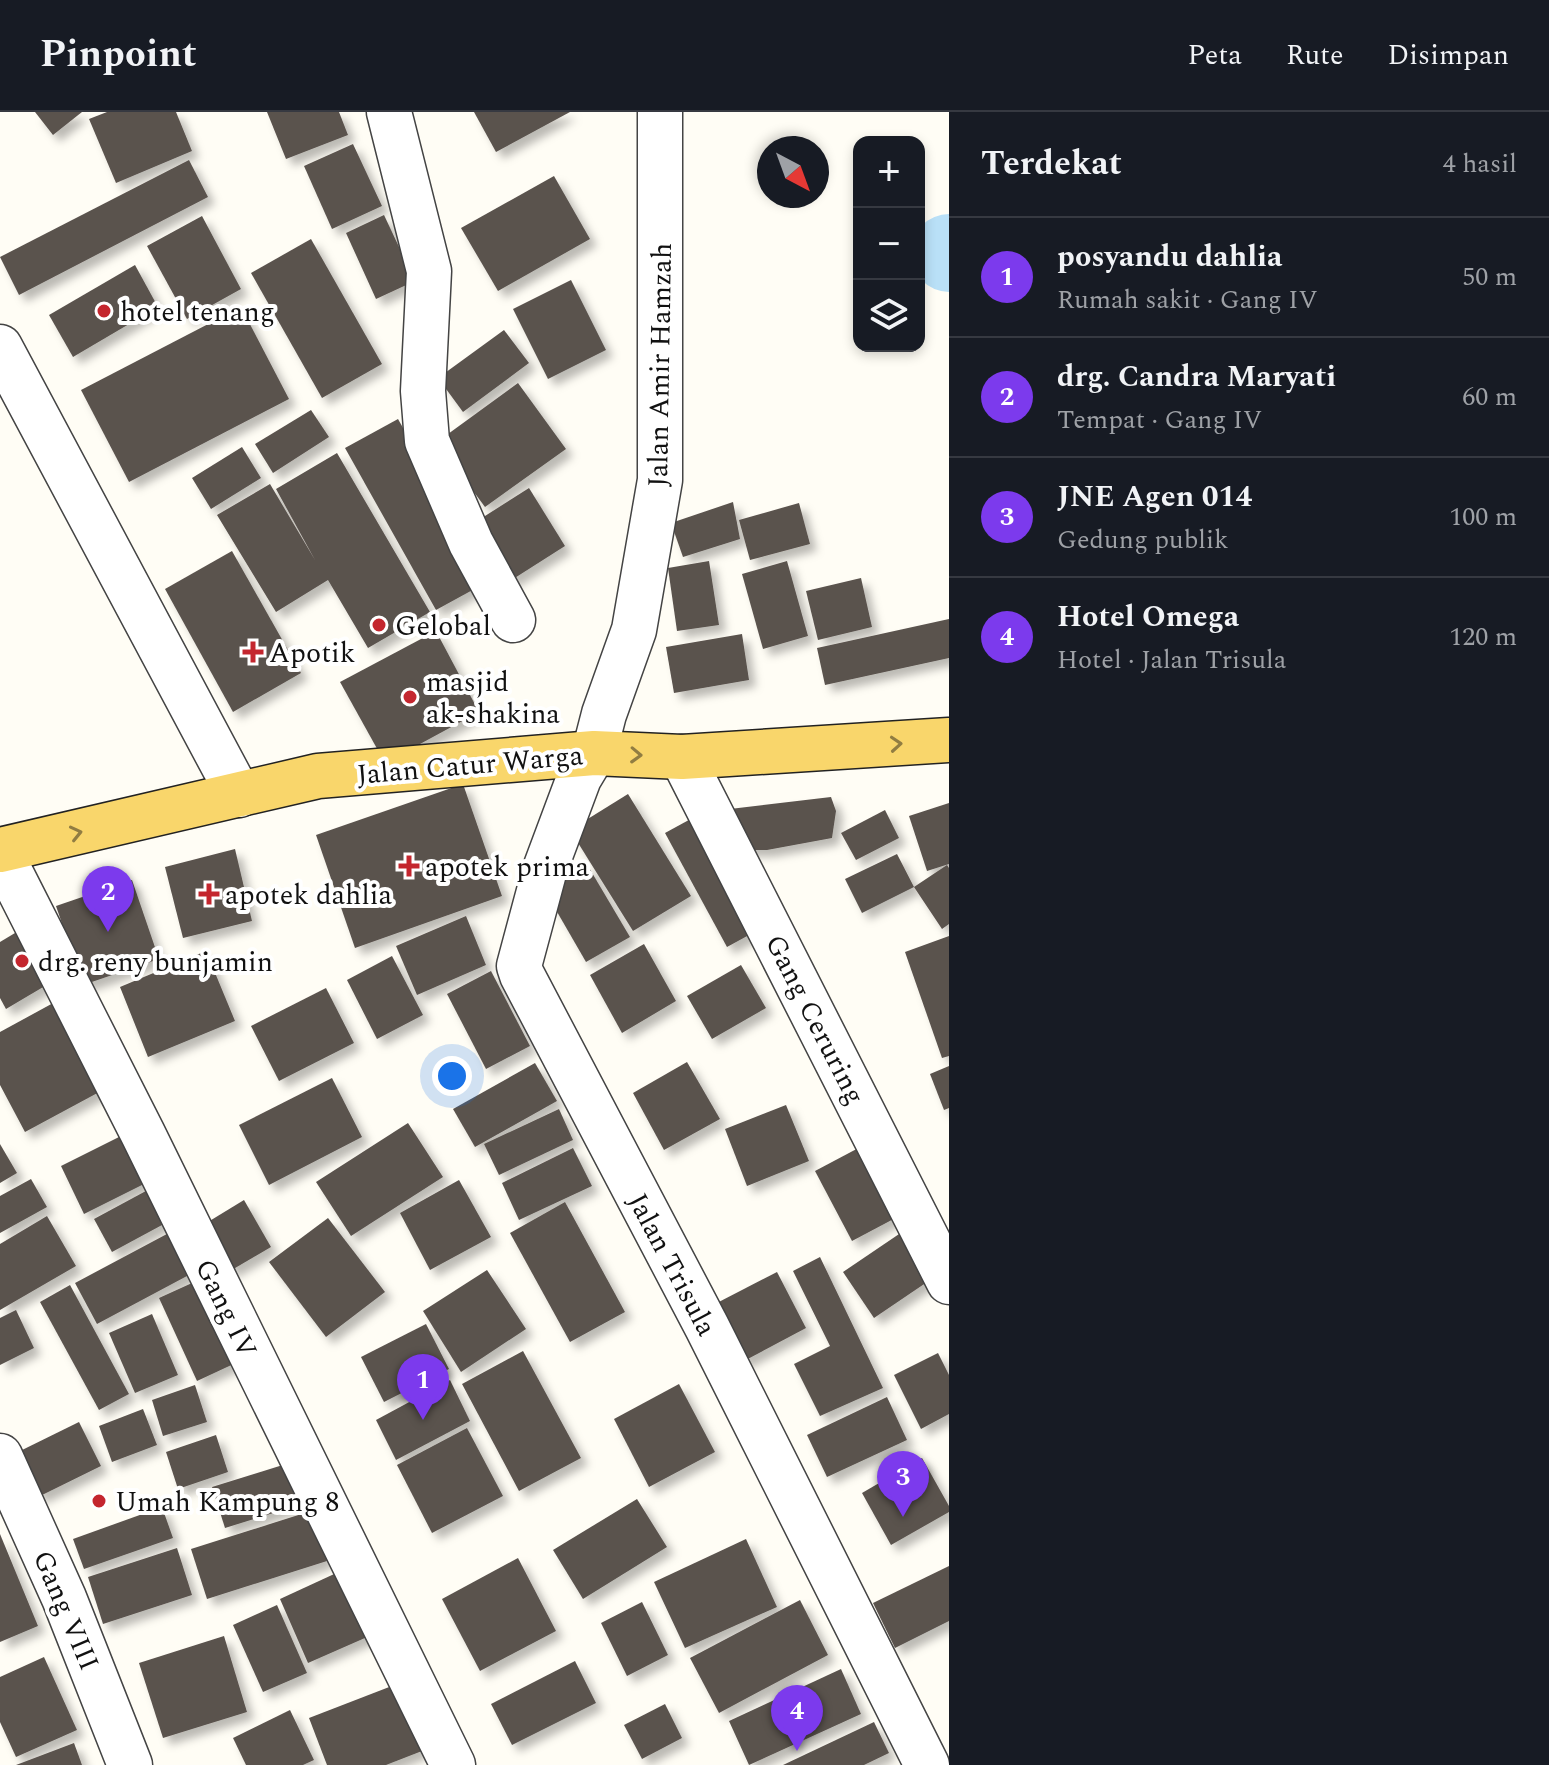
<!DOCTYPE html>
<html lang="id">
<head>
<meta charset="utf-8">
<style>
	:root { --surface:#171b24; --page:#20242c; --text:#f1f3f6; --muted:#9ea1a6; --line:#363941; --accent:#7c3aed }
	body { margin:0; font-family:Spectral,serif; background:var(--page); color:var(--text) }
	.controls { position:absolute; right:24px; top:24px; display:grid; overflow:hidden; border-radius:16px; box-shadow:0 4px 12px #0003 }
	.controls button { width:72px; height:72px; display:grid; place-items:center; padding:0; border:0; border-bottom:2px solid var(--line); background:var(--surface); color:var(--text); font:40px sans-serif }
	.compass { position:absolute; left:757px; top:24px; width:72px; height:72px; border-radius:50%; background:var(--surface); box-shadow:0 4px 12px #0003; rotate:139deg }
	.you { position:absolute; left:452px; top:964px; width:28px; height:28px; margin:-20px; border:6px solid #fff; border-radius:50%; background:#1a73e8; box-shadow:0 0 0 12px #1a73e833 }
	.badge { display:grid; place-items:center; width:52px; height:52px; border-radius:50%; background:var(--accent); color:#fff; font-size:26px; font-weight:700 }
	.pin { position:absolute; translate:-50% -66px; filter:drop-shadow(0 2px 4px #0008) }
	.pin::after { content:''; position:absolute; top:42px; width:28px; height:24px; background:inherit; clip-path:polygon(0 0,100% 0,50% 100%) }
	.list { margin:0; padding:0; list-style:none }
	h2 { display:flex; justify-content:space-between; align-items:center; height:104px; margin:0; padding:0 32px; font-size:34px }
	h2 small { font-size:26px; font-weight:400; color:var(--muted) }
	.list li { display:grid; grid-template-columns:52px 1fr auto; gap:24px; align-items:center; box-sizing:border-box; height:120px; padding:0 32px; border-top:2px solid var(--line) }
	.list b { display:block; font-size:30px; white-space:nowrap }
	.list p { margin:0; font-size:26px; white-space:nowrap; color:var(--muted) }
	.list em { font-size:26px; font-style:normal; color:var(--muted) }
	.icon { flex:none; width:44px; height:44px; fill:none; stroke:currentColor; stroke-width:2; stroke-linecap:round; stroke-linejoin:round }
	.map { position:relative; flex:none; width:949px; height:1653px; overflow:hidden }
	header { display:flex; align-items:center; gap:48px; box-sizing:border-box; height:112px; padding:0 40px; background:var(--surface); border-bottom:2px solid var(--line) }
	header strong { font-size:38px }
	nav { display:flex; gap:44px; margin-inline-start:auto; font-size:28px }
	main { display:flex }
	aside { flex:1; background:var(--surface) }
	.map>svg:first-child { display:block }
</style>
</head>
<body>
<header>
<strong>Pinpoint</strong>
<nav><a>Peta</a><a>Rute</a><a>Disimpan</a></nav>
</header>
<main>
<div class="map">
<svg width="949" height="1653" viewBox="0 0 949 1653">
	<defs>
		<filter id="shadow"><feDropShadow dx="7" dy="7" stdDeviation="4" flood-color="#0004"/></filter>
	</defs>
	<rect width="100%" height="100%" fill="#fffdf5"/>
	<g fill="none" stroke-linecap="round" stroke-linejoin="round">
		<!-- river -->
		<path stroke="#b9e0f7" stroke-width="76" d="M949,140V142"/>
	</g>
	<!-- building -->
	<g fill="#5a524d" filter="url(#shadow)">
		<path d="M35,0H82L53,23Z"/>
		<path d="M107,0H176L192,39L116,71L89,7Z"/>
		<path d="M267,0H339L348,23L286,47Z"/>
		<path d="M474,0H570L496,40Z"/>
		<path d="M353,32L382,94L332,117L304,54Z"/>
		<path d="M189,48L208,85L19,183L0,145Z"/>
		<path d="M554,64L590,127L498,179L461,116Z"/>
		<path d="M384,103L415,169L376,187L346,121Z"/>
		<path d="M202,104L241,177L187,207L147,134Z"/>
		<path d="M311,127L382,252L322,286L251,161Z"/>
		<path d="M135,153L158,195L73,245L49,203Z"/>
		<path d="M571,168L606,238L548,267L513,197Z"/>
		<path d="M241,195L289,287L129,370L81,278Z"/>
		<path d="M504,218L529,251L463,300L438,266Z"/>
		<path d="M518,271L566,337L485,395L437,330Z"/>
		<path d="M311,298L329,325L273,361L255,332Z"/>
		<path d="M398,307L489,469L436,498L345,336Z"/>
		<path d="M242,335L261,366L211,397L192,366Z"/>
		<path d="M337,341L430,500L368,536L328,468L276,500L217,403L270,372L315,448L276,377Z"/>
		<path d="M529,376L565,434L510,469L474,411Z"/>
		<path d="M733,390L740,427L683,445L671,411Z"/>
		<path d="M799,391L810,432L750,448L739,408Z"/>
		<path d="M232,439L301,561L233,600L165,477Z"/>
		<path d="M709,449L719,513L677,519L668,456Z"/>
		<path d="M787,449L808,524L763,537L742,462Z"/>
		<path d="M861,466L872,515L818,528L806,479Z"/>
		<path d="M949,507V546L825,573L817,536Z"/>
		<path d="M436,519L479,600L385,651L340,570Z"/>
		<path d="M742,522L749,568L674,581L666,535Z"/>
		<path d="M463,672L502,784L355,836L316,723Z"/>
		<path d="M628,682L691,784L633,819L570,718Z"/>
		<path d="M831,685L836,699L832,726L767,738H742L730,697Z"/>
		<path d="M949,691V752L927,759L909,704Z"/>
		<path d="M885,698L899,726L856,748L841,721Z"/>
		<path d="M698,703L760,817L727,835L665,721Z"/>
		<path d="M235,737L252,809L183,826L165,755Z"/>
		<path d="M897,742L914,775L947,753L949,756V812L942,817L914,775L862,801L845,767Z"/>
		<path d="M588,754L630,825L586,850L545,779Z"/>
		<path d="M132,768L159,847L83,873L56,794Z"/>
		<path d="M466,804L486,853L417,883L396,834Z"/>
		<path d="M25,815L55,868L6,897L0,886V830Z"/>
		<path d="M949,824V944L942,946L905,840Z"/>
		<path d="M644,832L676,889L622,921L590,863Z"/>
		<path d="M206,839L235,909L148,945L120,875Z"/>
		<path d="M392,844L423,903L377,927L347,868Z"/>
		<path d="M741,853L766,896L712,927L687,884Z"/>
		<path d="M491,859L530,934L486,957L447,882Z"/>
		<path d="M326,876L354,931L279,969L251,914Z"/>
		<path d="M55,890L103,978L25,1020L0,973V920Z"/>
		<path d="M687,950L720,1007L664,1038L633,981Z"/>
		<path d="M535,951L557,989L475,1035L453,997Z"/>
		<path d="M949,954V996L944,998L930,962Z"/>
		<path d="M332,966L362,1025L269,1073L239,1013Z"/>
		<path d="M786,993L809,1049L747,1074L725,1017Z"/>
		<path d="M559,997L573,1028L499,1063L484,1032Z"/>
		<path d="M408,1011L443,1065L351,1124L316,1070Z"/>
		<path d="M127,1021L150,1069L84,1102L61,1054Z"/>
		<path d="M0,1032L17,1061L0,1071Z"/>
		<path d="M866,1032L903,1102L852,1129L815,1059Z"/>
		<path d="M573,1036L592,1074L519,1108L502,1071Z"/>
		<path d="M31,1067L47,1095L0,1121V1084Z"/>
		<path d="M459,1068L491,1125L430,1158L400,1101Z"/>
		<path d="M157,1073L175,1106L112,1140L94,1107Z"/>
		<path d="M244,1088L271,1135L230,1159L203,1113Z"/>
		<path d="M565,1090L625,1200L570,1230L510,1121Z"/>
		<path d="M47,1104L76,1154L0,1198V1132Z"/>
		<path d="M328,1106L385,1180L326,1225L269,1150Z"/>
		<path d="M180,1115L202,1156L97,1212L75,1171Z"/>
		<path d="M905,1118L936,1164L874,1206L843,1160Z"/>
		<path d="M820,1145L883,1276L820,1304L794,1252L830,1234L793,1159Z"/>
		<path d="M487,1158L526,1217L461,1260L423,1199Z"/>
		<path d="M777,1160L806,1216L742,1250L713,1193Z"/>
		<path d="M203,1166L240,1249L197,1269L159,1186Z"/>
		<path d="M70,1173L129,1282L99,1298L40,1190Z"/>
		<path d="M16,1198L34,1236L0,1253V1206Z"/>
		<path d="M152,1202L178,1263L135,1281L109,1221Z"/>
		<path d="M426,1212L449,1257L384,1290L361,1245Z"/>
		<path d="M523,1239L581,1346L519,1379L462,1272Z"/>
		<path d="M938,1241L949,1263V1302L921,1317L894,1263Z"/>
		<path d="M450,1268L470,1309L396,1348L376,1308Z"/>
		<path d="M679,1272L715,1340L649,1375L614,1307Z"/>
		<path d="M195,1273L207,1310L163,1324L152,1288Z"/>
		<path d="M887,1285L907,1328L827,1365L807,1323Z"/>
		<path d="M143,1297L157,1333L112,1350L99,1314Z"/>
		<path d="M79,1310L101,1354L38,1385L16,1341Z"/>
		<path d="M467,1316L503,1384L432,1421L397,1353Z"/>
		<path d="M216,1323L228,1360L178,1377L166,1340Z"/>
		<path d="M922,1346L949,1394V1400L891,1433L862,1381Z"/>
		<path d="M286,1352L299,1393L225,1416L212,1375Z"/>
		<path d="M637,1387L667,1435L583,1487L553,1438Z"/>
		<path d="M162,1395L173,1426L84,1457L73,1427Z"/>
		<path d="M311,1399L327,1449L207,1487L191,1437Z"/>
		<path d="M0,1422L38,1514L0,1530Z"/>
		<path d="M746,1427L777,1495L685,1536L654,1470Z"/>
		<path d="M177,1436L192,1483L103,1512L88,1465Z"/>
		<path d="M518,1446L556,1519L480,1559L442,1487Z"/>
		<path d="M949,1454V1509L895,1536L873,1491Z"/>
		<path d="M345,1457L374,1522L308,1551L280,1487Z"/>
		<path d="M800,1488L828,1543L719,1601L690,1546Z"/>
		<path d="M642,1490L668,1543L627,1564L601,1511Z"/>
		<path d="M277,1493L307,1561L263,1580L233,1513Z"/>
		<path d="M224,1524L247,1600L163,1626L139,1551Z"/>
		<path d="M44,1545L77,1618L16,1645L0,1610V1565Z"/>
		<path d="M575,1549L596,1591L512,1633L491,1592Z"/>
		<path d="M841,1557L861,1602L749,1653L729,1609Z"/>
		<path d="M397,1572L422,1639L386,1653H327L309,1606Z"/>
		<path d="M665,1592L682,1626L642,1647L624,1613Z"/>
		<path d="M290,1598L314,1648L303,1653H246L233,1626Z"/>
		<path d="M874,1610L889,1641L864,1653H783Z"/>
		<path d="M74,1631L82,1653H16Z"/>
	</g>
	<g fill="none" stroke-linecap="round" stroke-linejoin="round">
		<!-- minor casing -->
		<g stroke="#444" stroke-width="47">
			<g id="minor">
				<path d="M389,0L429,159L423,279L427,329L471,431L513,508"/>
				<path d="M660,0V368L634,518L604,602L594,641L579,666L545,757L519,854L522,863L707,1215L927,1653"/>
				<path d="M0,235L239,683"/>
				<path d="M682,645L949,1170"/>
				<path d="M0,740L143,1022L453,1653"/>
				<path d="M0,1344L64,1486L130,1653"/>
			</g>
		</g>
		<!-- major casing -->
		<g stroke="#222" stroke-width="47">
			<path id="major" d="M0,738L318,664L594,641L682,645L949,628"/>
		</g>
		<!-- minor -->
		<use href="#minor" stroke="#fff" stroke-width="44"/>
		<!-- major -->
		<use href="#major" stroke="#f9d66b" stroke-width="44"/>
	</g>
	<!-- one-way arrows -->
	<defs><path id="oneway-chevron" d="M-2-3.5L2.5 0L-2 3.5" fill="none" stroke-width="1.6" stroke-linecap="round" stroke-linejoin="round" transform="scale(2)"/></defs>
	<g stroke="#917d42">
		<use href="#oneway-chevron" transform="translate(896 632) rotate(-4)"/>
		<use href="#oneway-chevron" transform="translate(636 643) rotate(2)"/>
		<use href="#oneway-chevron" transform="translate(76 721) rotate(-13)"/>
	</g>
	<!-- markers -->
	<g fill="#c4262e" stroke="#fff" stroke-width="3">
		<circle cx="104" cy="199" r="8"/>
		<circle cx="379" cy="513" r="8"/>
		<path d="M249 528h8v8h8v8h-8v8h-8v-8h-8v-8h8z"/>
		<circle cx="410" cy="585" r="8"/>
		<path d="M405 742h8v8h8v8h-8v8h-8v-8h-8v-8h8z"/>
		<path d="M205 770h8v8h8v8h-8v8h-8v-8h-8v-8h8z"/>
		<circle cx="22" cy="849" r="8"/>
		<circle cx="99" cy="1389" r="8"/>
	</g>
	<g text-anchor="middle" stroke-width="8" stroke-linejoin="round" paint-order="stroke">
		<!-- poi labels -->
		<g font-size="28" fill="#111" stroke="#fff" text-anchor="start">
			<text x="120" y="209">hotel tenang</text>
			<text x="395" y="523">Gelobal</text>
			<text x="269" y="550">Apotik</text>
			<text x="426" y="579">masjid<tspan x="426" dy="32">ak-shakina</tspan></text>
			<text x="425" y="764">apotek prima</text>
			<text x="225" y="792">apotek dahlia</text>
			<text x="38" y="859">drg. reny bunjamin</text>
			<text x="115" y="1399">Umah Kampung 8</text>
		</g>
		<!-- street labels -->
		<g font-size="28" fill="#111" stroke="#fff">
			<text transform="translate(659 253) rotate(-89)" y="10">Jalan Amir Hamzah</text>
			<text transform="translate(470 652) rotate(-5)" y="10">Jalan Catur Warga</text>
			<text transform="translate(816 907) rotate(63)" y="10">Gang Ceruring</text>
			<text transform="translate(673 1152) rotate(62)" y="10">Jalan Trisula</text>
			<text transform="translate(227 1196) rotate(64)" y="10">Gang IV</text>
			<text transform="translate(67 1498) rotate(67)" y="10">Gang VIII</text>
		</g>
	</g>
</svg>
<div class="controls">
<button>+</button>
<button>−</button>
<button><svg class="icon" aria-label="layers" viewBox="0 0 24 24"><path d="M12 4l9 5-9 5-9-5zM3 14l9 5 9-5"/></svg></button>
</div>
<svg class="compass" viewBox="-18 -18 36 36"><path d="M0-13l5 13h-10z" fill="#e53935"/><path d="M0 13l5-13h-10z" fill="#9ea1a6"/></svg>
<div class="you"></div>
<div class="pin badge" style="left:423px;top:1308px">1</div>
<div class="pin badge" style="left:108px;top:820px">2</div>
<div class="pin badge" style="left:903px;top:1405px">3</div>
<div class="pin badge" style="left:797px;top:1639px">4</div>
</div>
<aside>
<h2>Terdekat<small>4 hasil</small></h2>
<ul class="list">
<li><span class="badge">1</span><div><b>posyandu dahlia</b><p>Rumah sakit · Gang IV</p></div><em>50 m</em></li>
<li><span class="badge">2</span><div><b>drg. Candra Maryati</b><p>Tempat · Gang IV</p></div><em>60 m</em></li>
<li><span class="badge">3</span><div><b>JNE Agen 014</b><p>Gedung publik</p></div><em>100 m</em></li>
<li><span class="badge">4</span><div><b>Hotel Omega</b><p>Hotel · Jalan Trisula</p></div><em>120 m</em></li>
</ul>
</aside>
</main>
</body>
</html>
